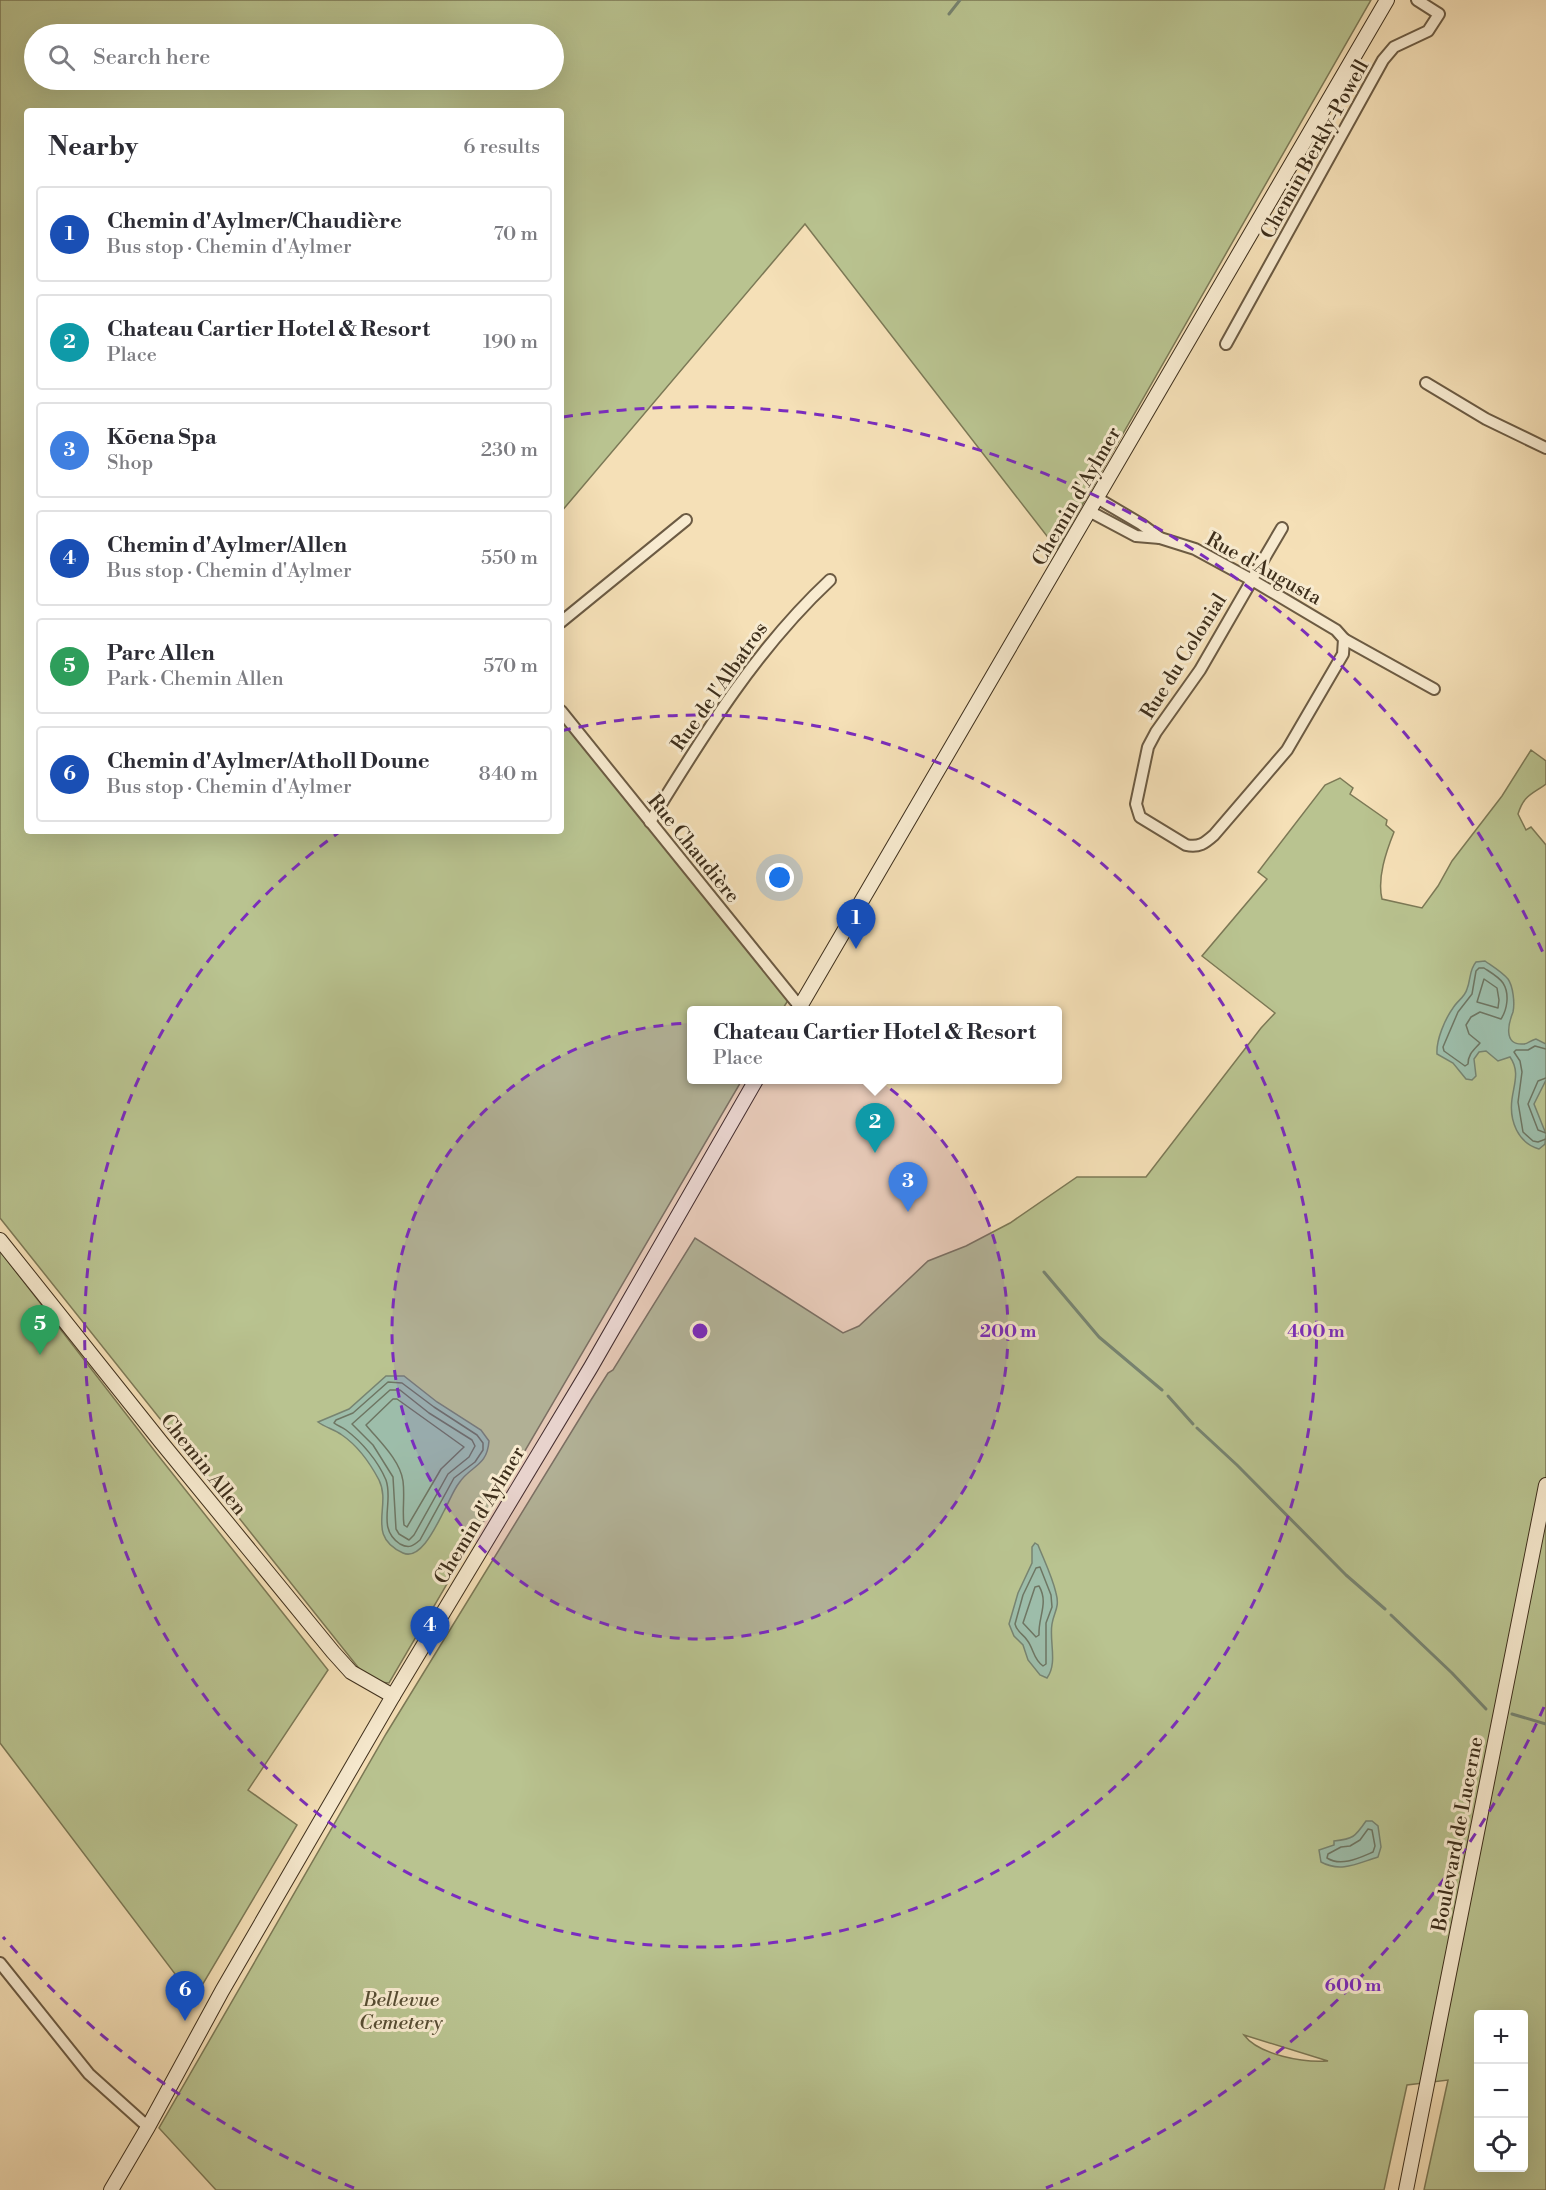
<!DOCTYPE html>
<html lang="en">
<head>
<meta charset="utf-8">
<style>
	:root { --surface:#fff; --page:#f7f7f7; --text:#2b2b33; --muted:#7c7c81; --line:#e1e1e2; --accent:#8f2418 }
	body { margin:0; font-family:"Libre Bodoni",serif; background:var(--page); color:var(--text) }
	.controls { position:absolute; right:18px; bottom:18px; display:grid; overflow:hidden; border-radius:6px; box-shadow:0 6px 24px #0002 }
	.controls button { width:54px; height:54px; display:grid; place-items:center; padding:0; border:0; border-bottom:2px solid var(--line); background:var(--surface); color:var(--text); font:30px sans-serif }
	.you { position:absolute; left:780px; top:878px; width:21px; height:21px; margin:-15px; border:4px solid #fff; border-radius:50%; background:#1a73e8; box-shadow:0 0 0 9px #1a73e833 }
	.badge { display:grid; place-items:center; width:39px; height:39px; border-radius:50%; background:var(--accent); color:#fff; font-size:20px; font-weight:700 }
	.pin { position:absolute; translate:-50% -50px; filter:drop-shadow(0 2px 3px #0008) }
	.pin::after { content:''; position:absolute; top:32px; width:21px; height:18px; background:inherit; clip-path:polygon(0 0,100% 0,50% 100%) }
	.popup { position:absolute; left:687px; top:1006px; width:375px; height:78px; box-sizing:border-box; display:grid; place-content:center; border-radius:6px; background:var(--surface); filter:drop-shadow(0 2px 4px #0005); font-size:20px; white-space:nowrap; color:var(--muted) }
	.popup b { font-size:22px; color:var(--text) }
	.popup::after { content:''; position:absolute; left:50%; top:100%; margin-left:-12px; border:12px solid transparent; border-top-color:var(--surface) }
	.list { margin:0; padding:0; list-style:none }
	h2 { display:flex; justify-content:space-between; align-items:center; height:78px; margin:0; padding:0 24px; font-size:26px }
	h2 small { font-size:20px; font-weight:400; color:var(--muted) }
	.list li { display:grid; grid-template-columns:39px 1fr auto; gap:18px; align-items:center; box-sizing:border-box; height:96px; margin:0 12px 12px; padding:0 12px; border:2px solid var(--line); border-radius:6px }
	.list b { display:block; font-size:22px; white-space:nowrap }
	.list p { margin:0; font-size:20px; white-space:nowrap; color:var(--muted) }
	.list em { font-size:20px; font-style:normal; color:var(--muted) }
	.icon { flex:none; width:33px; height:33px; fill:none; stroke:currentColor; stroke-width:2; stroke-linecap:round; stroke-linejoin:round }
	.map { position:relative; flex:none; width:1546px; height:2190px; overflow:hidden }
	.search { position:absolute; background:var(--surface); box-shadow:0 6px 24px #0002; left:24px; top:24px; width:540px; height:66px; display:flex; align-items:center; gap:15px; box-sizing:border-box; padding:0 21px; border-radius:33px; color:var(--muted); font-size:22px }
	.panel { position:absolute; background:var(--surface); box-shadow:0 6px 24px #0002; left:24px; top:108px; width:540px; height:726px; border-radius:6px }
	.map>svg:first-child { display:block }
</style>
</head>
<body>
<div class="map">
<svg width="1546" height="2190" viewBox="0 0 1546 2190">
	<rect width="100%" height="100%" fill="#f5e0b7"/>
	<filter id="stains"><feTurbulence type="fractalNoise" baseFrequency=".00333" numOctaves="4"/><feColorMatrix values="0 0 0 0 .2 0 0 0 0 .09 0 0 0 0 .02 0 0 0 .5 -.17"/></filter>
	<radialGradient id="worn" r=".72"><stop offset=".6" stop-color="#630" stop-opacity="0"/><stop offset="1" stop-color="#630" stop-opacity=".3"/></radialGradient>
	<!-- green -->
	<g fill="#b9c390" stroke="#7c7956" stroke-width="1.5" fill-rule="evenodd">
		<path d="M0,0H1371L1057,549L805,224L561,512V111H27V831H561V707L792,994L782,1010H692V1080H742L389,1683L369,1681L0,1218ZM34,34H554V80H34Z"/>
		<path d="M1531,750L1546,761V784C1531,795 1524,795 1518,814L1526,830L1531,827L1546,845V2190H1424L1448,2080L1407,2085L1384,2190H216L159,2128L386,1734L591,1400L608,1373L613,1370L695,1238L843,1333L859,1326L928,1261L966,1246L1010,1223L1077,1177H1146L1261,1028L1275,1013L1202,956L1267,879L1258,872L1325,785L1340,778L1353,788L1350,794L1387,820L1386,825L1394,832C1386,852 1377,878 1382,899L1422,908L1438,886L1452,861L1502,796ZM1478,2014H1524V2168H1478ZM1244,2035L1328,2061C1304,2063 1259,2055 1244,2035Z"/>
		<path d="M0,1251L157,1454L328,1670L248,1790L297,1825L194,1999L0,1743Z"/>
	</g>
	<!-- water -->
	<g fill="#9dbdaa" stroke="#778471" stroke-width="1.5">
		<path d="M1485,961C1492,966 1502,972 1508,979C1513,986 1515,1003 1513,1012C1509,1022 1502,1046 1524,1044C1528,1044 1531,1040 1536,1039L1546,1044V1080L1534,1104L1546,1134L1545,1144L1539,1149C1518,1143 1509,1121 1512,1099C1514,1084 1520,1071 1510,1057L1498,1061L1486,1051L1479,1052L1474,1059L1476,1076L1472,1080L1466,1079L1453,1063L1437,1054C1436,1040 1445,1019 1453,1008C1457,1001 1465,997 1467,989C1471,979 1469,970 1476,962Z"/>
		<path d="M386,1376H404L437,1402L481,1430L489,1441C487,1467 471,1465 459,1483C453,1491 449,1502 444,1511C437,1524 421,1561 403,1553C365,1536 392,1506 379,1480C370,1463 358,1446 342,1435C334,1429 326,1428 318,1422L349,1409Z"/>
		<path d="M1035,1543L1038,1545C1044,1560 1052,1576 1056,1593C1060,1608 1054,1611 1052,1624C1049,1641 1058,1663 1047,1678L1040,1675L1028,1660L1023,1645L1014,1636L1009,1624L1018,1593L1032,1563V1547Z"/>
		<path d="M1366,1821H1372L1378,1826L1381,1847L1378,1857C1358,1863 1341,1873 1321,1862L1319,1850L1334,1845V1841C1353,1839 1355,1837 1366,1821Z"/>
	</g>
	<g fill="none" stroke-linecap="round" stroke-linejoin="round">
		<!-- shore -->
		<g stroke="#6e7663" stroke-width="1.5">
			<path d="M1479,968H1484C1490,972 1499,977 1503,983C1510,994 1507,1010 1501,1019L1480,1012L1471,1017L1466,1025L1469,1034L1480,1043C1474,1050 1468,1054 1468,1064L1465,1066L1444,1051L1443,1047L1458,1012L1472,994L1476,971Z"/>
			<path d="M1484,979L1497,988L1499,1000L1498,1008L1477,1002Z"/>
			<path d="M1546,1049L1535,1046L1528,1050H1516L1514,1052L1520,1061L1522,1072L1518,1102L1523,1132L1533,1141L1538,1142L1546,1139"/>
			<path d="M1546,1078L1538,1081L1528,1104L1538,1130L1546,1133"/>
			<path d="M388,1382L402,1383L434,1407L477,1435L483,1443V1450L475,1462L454,1478L420,1540C413,1546 409,1549 400,1544C376,1528 394,1503 386,1480C378,1461 362,1442 346,1430C342,1427 338,1426 334,1423L336,1420L353,1413Z"/>
			<path d="M390,1390H400L429,1413L472,1440L475,1446L469,1457L448,1474L414,1535L409,1540L399,1534L396,1529L393,1477L373,1445L352,1424Z"/>
			<path d="M393,1399H397L464,1447L441,1469L407,1527L404,1525C402,1511 405,1496 403,1481C400,1460 379,1441 366,1425Z"/>
			<path d="M1040,1567L1051,1595L1052,1607L1046,1623V1664L1043,1666C1033,1659 1034,1649 1027,1640C1023,1634 1017,1632 1015,1624L1023,1595L1036,1568Z"/>
			<path d="M1039,1586C1049,1603 1038,1617 1039,1635L1036,1637L1023,1623L1035,1587Z"/>
			<path d="M1368,1829L1372,1830L1375,1846L1373,1852C1359,1858 1341,1867 1327,1858L1328,1854L1341,1847L1350,1846L1360,1840Z"/>
		</g>
		<!-- stream -->
		<g stroke="#778471" stroke-width="3">
			<path d="M949,14L960,0"/>
			<path d="M1044,1272L1099,1337L1162,1390"/>
			<path d="M1168,1396L1193,1424"/>
			<path d="M1197,1428L1237,1465L1346,1575L1385,1609"/>
			<path d="M1391,1615L1452,1673L1486,1709"/>
			<path d="M1512,1714L1546,1724"/>
		</g>
		<!-- street casing -->
		<g stroke="#6c5b43" stroke-width="14">
			<g id="street">
				<path d="M1226,344L1383,60L1394,47L1428,31L1439,14L1417,0"/>
				<path d="M1426,383L1486,419L1546,448"/>
				<path d="M1097,498L1141,524L1160,538"/>
				<path d="M1089,511L1136,536L1160,538L1195,549L1252,580L1336,630L1344,639L1343,654L1287,750L1214,835C1205,843 1199,848 1186,845L1140,817L1136,804L1148,747L1156,732L1200,670L1252,580L1255,574L1282,528"/>
				<path d="M561,622L686,520"/>
				<path d="M1344,639L1434,689"/>
				<path d="M561,711L800,1007"/>
				<path d="M650,822C703,736 755,650 830,580"/>
				<path d="M0,1963L89,2074L148,2127"/>
			</g>
		</g>
		<!-- secondary casing -->
		<g stroke="#3e2f1c" stroke-width="16">
			<g id="secondary">
				<path d="M798,1010L1387,0"/>
				<path d="M0,1240L161,1442L333,1652L351,1672L393,1696"/>
				<path d="M111,2190L148,2127L222,1991L393,1696L591,1367L756,1080"/>
				<path d="M1406,2190L1546,1485"/>
			</g>
		</g>
		<!-- street -->
		<use href="#street" stroke="#f8ebd0" stroke-width="10"/>
		<!-- secondary -->
		<use href="#secondary" stroke="#f8ebd0" stroke-width="14"/>
	</g>
	<!-- distance rings -->
	<circle cx="700" cy="1331" r="308" fill="#7b2cbf" fill-opacity=".12"/>
	<g fill="none" stroke="#7b2cbf" stroke-width="3" stroke-dasharray="10 8">
		<circle cx="700" cy="1331" r="308"/>
		<path d="M561 731A616 616 0 1 1 338 833"/>
		<path d="M1544 1707A924 924 0 0 1 1046 2188M354 2188A924 924 0 0 1 3 1937M563 417A924 924 0 0 1 1544 955"/>
	</g>
	<g text-anchor="middle" stroke-width="6" stroke-linejoin="round" paint-order="stroke">
		<!-- street labels -->
		<g font-size="20" fill="#3e2f1c" stroke="#f8ebd0">
			<text transform="translate(1314 149) rotate(-61)" y="7">Chemin Berkly-Powell</text>
			<text transform="translate(1076 496) rotate(-60)" y="7">Chemin d'Aylmer</text>
			<text transform="translate(1264 568) rotate(29)" y="7">Rue d'Augusta</text>
			<text transform="translate(1183 656) rotate(-58)" y="7">Rue du Colonial</text>
			<text transform="translate(719 686) rotate(-55)" y="7">Rue de l'Albatros</text>
			<text transform="translate(694 848) rotate(51)" y="7">Rue Chaudière</text>
			<text transform="translate(204 1464) rotate(51)" y="7">Chemin Allen</text>
			<text transform="translate(479 1515) rotate(-59)" y="7">Chemin d'Aylmer</text>
			<text transform="translate(1457 1834) rotate(-79)" y="7">Boulevard de Lucerne</text>
		</g>
		<!-- park labels -->
		<g font-size="20" font-style="italic" fill="#574d33" stroke="#f8ebd0">
			<text x="401" y="2006">Bellevue<tspan x="401" dy="23">Cemetery</tspan></text>
		</g>
	</g>
	<circle cx="700" cy="1331" r="9" fill="#7b2cbf" stroke="#f8ebd0" stroke-width="3"/>
	<g font-size="18" text-anchor="middle" font-weight="bold" fill="#7b2cbf" stroke="#f8ebd0" stroke-width="6" stroke-linejoin="round" paint-order="stroke">
		<text x="1008" y="1337">200 m</text>
		<text x="1316" y="1337">400 m</text>
		<text x="1353" y="1991">600 m</text>
	</g>
	<rect width="100%" height="100%" filter="url(#stains)"/>
	<rect width="100%" height="100%" fill="url(#worn)"/>
</svg>
<div class="controls">
<button>+</button>
<button>−</button>
<button><svg class="icon" aria-label="locate" viewBox="0 0 24 24"><circle cx="12" cy="12" r="6"/><path d="M12 2v4M12 18v4M2 12h4M18 12h4"/></svg></button>
</div>
<div class="you"></div>
<div class="pin badge" style="left:856px;top:949px;background:#1a4fb4">1</div>
<div class="pin badge" style="left:875px;top:1153px;background:#0f9aa8">2</div>
<div class="popup"><b>Chateau Cartier Hotel &amp; Resort</b>Place</div>
<div class="pin badge" style="left:908px;top:1212px;background:#3f7fe0">3</div>
<div class="pin badge" style="left:430px;top:1656px;background:#1a4fb4">4</div>
<div class="pin badge" style="left:40px;top:1355px;background:#2e9e5b">5</div>
<div class="pin badge" style="left:185px;top:2021px;background:#1a4fb4">6</div>
<div class="search"><svg class="icon" aria-label="search" viewBox="0 0 24 24"><circle cx="10" cy="10" r="6"/><path d="M15 15l6 6"/></svg>Search here</div>
<section class="panel">
<h2>Nearby<small>6 results</small></h2>
<ul class="list">
<li><span class="badge" style="background:#1a4fb4">1</span><div><b>Chemin d'Aylmer/Chaudière</b><p>Bus stop · Chemin d'Aylmer</p></div><em>70 m</em></li>
<li><span class="badge" style="background:#0f9aa8">2</span><div><b>Chateau Cartier Hotel &amp; Resort</b><p>Place</p></div><em>190 m</em></li>
<li><span class="badge" style="background:#3f7fe0">3</span><div><b>Kōena Spa</b><p>Shop</p></div><em>230 m</em></li>
<li><span class="badge" style="background:#1a4fb4">4</span><div><b>Chemin d'Aylmer/Allen</b><p>Bus stop · Chemin d'Aylmer</p></div><em>550 m</em></li>
<li><span class="badge" style="background:#2e9e5b">5</span><div><b>Parc Allen</b><p>Park · Chemin Allen</p></div><em>570 m</em></li>
<li><span class="badge" style="background:#1a4fb4">6</span><div><b>Chemin d'Aylmer/Atholl Doune</b><p>Bus stop · Chemin d'Aylmer</p></div><em>840 m</em></li>
</ul>
</section>
</div>
</body>
</html>
